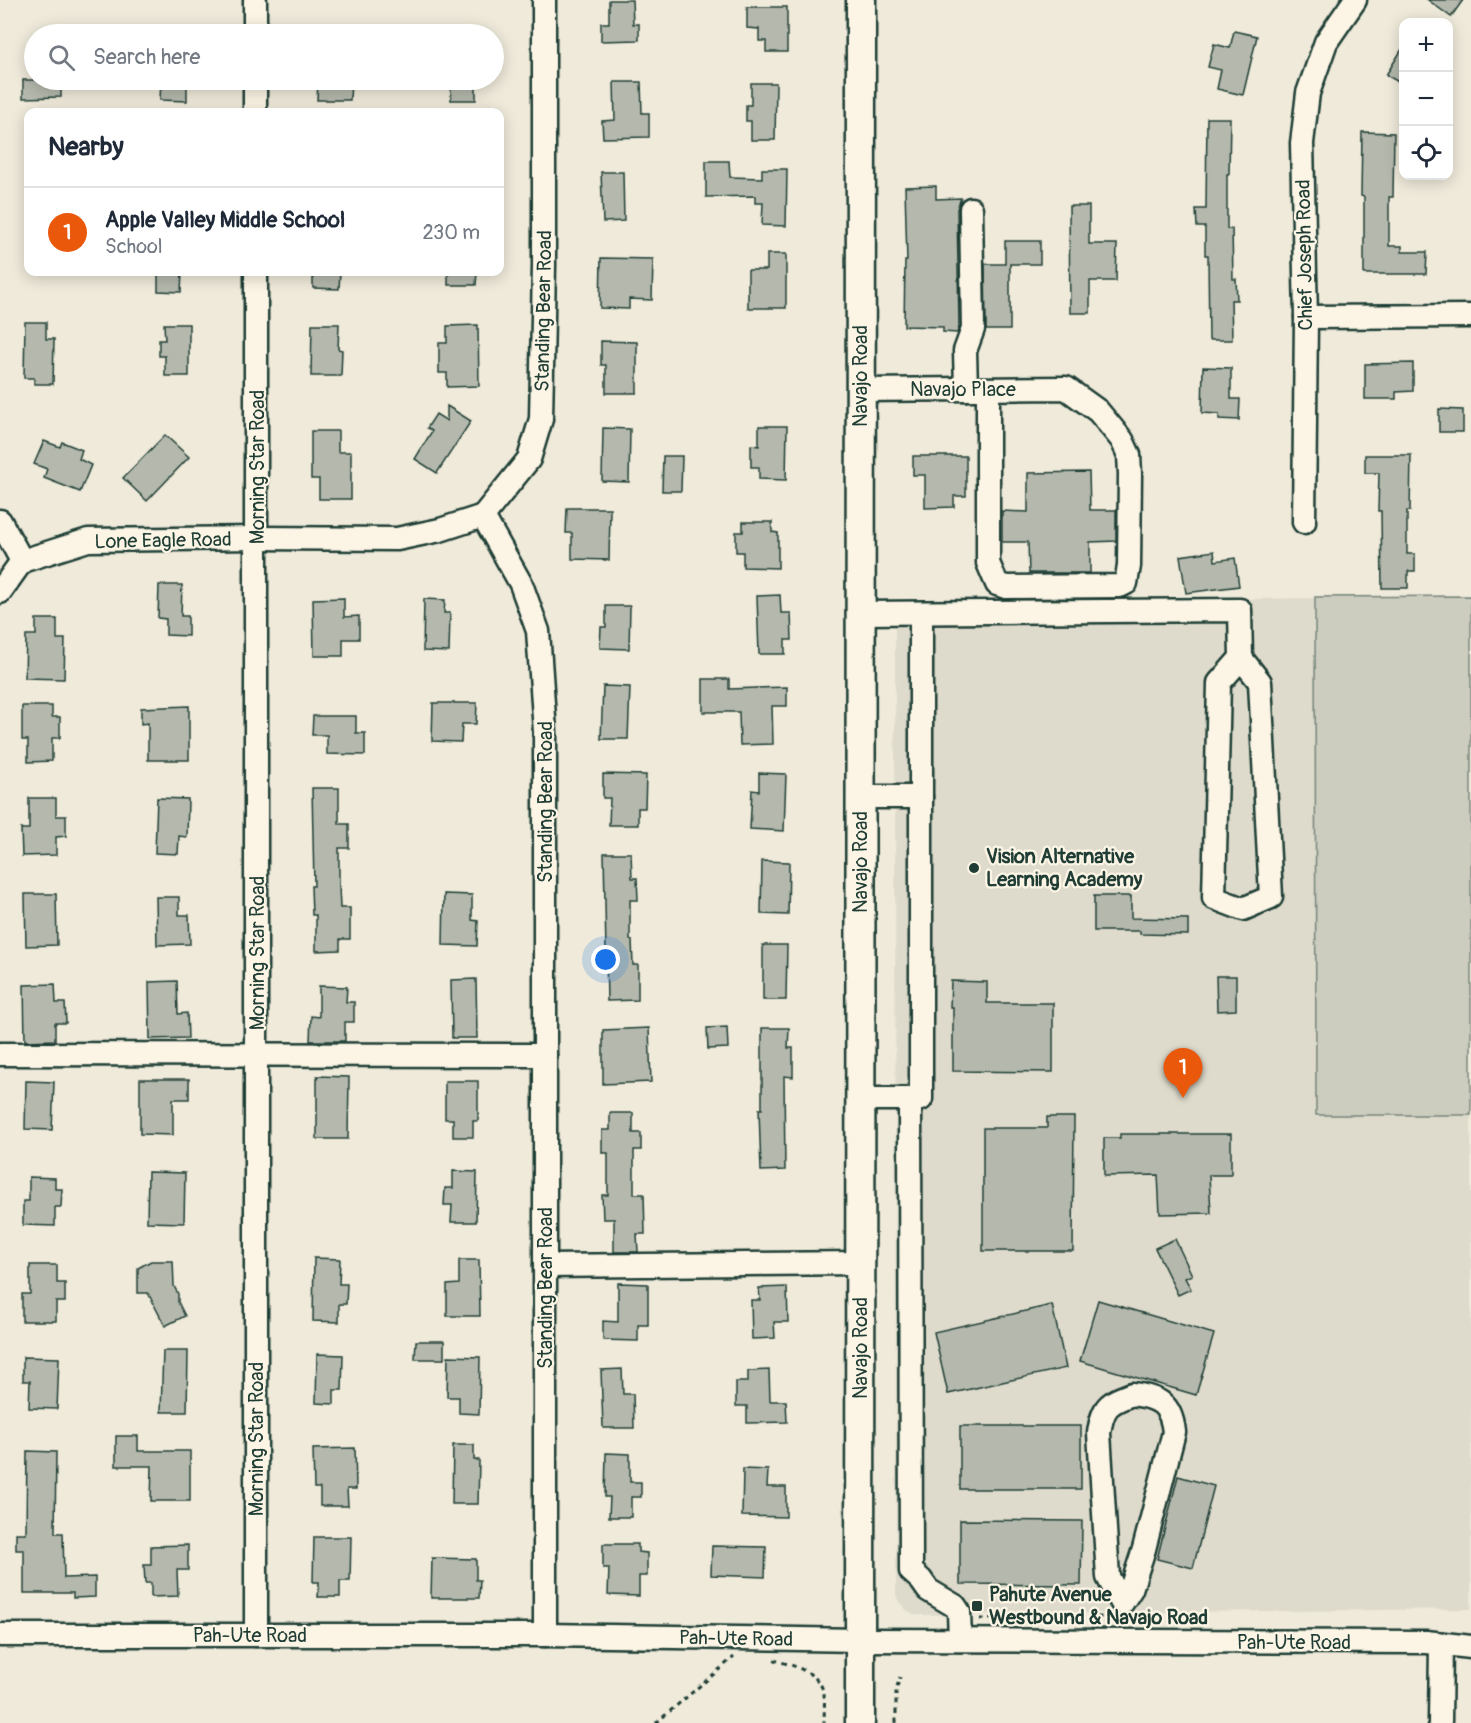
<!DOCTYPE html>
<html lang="en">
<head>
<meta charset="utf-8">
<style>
	:root { --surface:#fff; --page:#f2f2f3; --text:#1f2937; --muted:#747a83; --line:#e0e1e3; --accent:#ea580c }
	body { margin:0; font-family:Pangolin,sans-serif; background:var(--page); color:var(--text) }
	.controls { position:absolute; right:18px; top:18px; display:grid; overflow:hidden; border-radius:12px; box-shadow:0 3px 15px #0003 }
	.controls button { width:54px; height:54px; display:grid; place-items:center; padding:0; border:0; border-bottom:2px solid var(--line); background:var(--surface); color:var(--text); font:30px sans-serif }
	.you { position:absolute; left:606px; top:960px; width:21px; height:21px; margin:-15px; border:4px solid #fff; border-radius:50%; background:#1a73e8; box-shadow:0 0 0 9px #1a73e833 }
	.badge { display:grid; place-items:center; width:39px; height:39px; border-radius:50%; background:var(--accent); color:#fff; font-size:20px; font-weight:700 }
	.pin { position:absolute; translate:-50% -50px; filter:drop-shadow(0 2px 3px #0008) }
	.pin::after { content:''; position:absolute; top:32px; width:21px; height:18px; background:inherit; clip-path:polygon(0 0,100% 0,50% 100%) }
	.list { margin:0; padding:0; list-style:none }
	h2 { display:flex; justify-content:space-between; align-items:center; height:78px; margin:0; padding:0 24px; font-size:26px }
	h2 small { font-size:20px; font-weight:400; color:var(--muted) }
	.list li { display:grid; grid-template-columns:39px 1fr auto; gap:18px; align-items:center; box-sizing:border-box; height:90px; padding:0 24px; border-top:2px solid var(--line) }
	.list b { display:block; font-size:22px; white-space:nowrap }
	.list p { margin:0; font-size:20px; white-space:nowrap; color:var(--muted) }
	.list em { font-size:20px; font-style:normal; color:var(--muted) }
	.icon { flex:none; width:33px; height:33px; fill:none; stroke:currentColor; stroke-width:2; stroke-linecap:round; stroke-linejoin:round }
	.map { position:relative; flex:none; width:1471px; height:1723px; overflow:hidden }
	.search { position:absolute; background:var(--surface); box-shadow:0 3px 15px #0003; left:24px; top:24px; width:480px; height:66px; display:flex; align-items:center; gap:15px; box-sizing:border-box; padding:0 21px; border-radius:33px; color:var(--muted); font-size:22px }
	.panel { position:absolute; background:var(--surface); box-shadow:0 3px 15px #0003; left:24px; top:108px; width:480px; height:168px; border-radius:12px }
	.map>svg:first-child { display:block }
</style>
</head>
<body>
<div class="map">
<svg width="1471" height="1723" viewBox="0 0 1471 1723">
	<rect width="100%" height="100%" fill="#efeada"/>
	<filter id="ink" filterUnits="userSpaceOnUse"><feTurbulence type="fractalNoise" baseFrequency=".0167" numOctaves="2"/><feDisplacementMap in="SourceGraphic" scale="12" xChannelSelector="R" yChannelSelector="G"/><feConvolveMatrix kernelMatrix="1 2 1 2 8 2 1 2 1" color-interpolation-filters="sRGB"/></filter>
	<g filter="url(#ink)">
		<!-- built -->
		<path fill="#dedbcc" d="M1471,596V1609L915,1615L908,1611L899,1602L896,1595L895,602L1106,601Z"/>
		<!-- green -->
		<path fill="#cccdbf" stroke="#76857a" stroke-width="1.5" d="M1471,596V1115H1316L1315,597Z"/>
		<!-- building -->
		<g fill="#b5b9ad" stroke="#1f3d34" stroke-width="1.5">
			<path d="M609,0H632L633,24H639V40L601,41V23H609Z"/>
			<path d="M1428,0H1463L1451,17Z"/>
			<path d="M747,7H787V52H766V41H759V29L747,28Z"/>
			<path d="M1234,31L1257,36L1243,95L1217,89L1221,70L1208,67L1214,44L1230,48Z"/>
			<path d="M1404,46V85L1386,75Z"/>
			<path d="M23,80H61V97L23,98Z"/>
			<path d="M161,80H187V101L160,100Z"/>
			<path d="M318,80H351L350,100H317Z"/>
			<rect x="451" y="80" width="25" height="20"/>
			<path d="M614,82H641L642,113H649V137L603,138L602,121L615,120Z"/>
			<path d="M751,83H776L775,140H751V121H746V105H751Z"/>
			<path d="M1207,118H1230L1229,174H1227V229H1232L1233,279H1236L1237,300H1231L1232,340H1209L1208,255H1205V227H1197L1196,209H1206Z"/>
			<path d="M1362,132L1394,133L1393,197H1389V246H1402V252H1427L1426,274H1364V197L1361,196Z"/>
			<path d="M706,161H729L730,177L762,178V169H787L786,226L762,225L763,203H755V196L706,197Z"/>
			<path d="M601,172H623L624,221L603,222Z"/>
			<path d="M936,186V199L961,198L957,209L959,327L957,333L943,332V327L904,326L905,261H907L905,187Z"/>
			<path d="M1069,206H1089V244H1117L1116,281H1090V313H1070Z"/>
			<path d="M1005,241H1040V264H1010V330H986L985,264H1005Z"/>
			<path d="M767,254H786V308H748V270H767Z"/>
			<path d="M601,258L653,259L652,300L629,299V309L600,308Z"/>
			<path d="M158,272H182L181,292L158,291Z"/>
			<path d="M313,272H340L339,289L313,288Z"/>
			<path d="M448,272H477L476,285H448Z"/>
			<path d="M25,322H46V339H54L53,384H34V378H24Z"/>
			<path d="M164,324H189V376H165V356H159V340H165Z"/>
			<path d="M312,324H339L338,349L342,350L341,376H311Z"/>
			<path d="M478,325L479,386L447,387V373H439V343H447V326Z"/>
			<path d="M601,341L637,342V393H606V365H601Z"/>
			<path d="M1413,363V391L1396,392V399H1365V364Z"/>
			<path d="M1203,367L1231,368V399H1240L1239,420L1219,419V414L1202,413Z"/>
			<path d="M447,406L471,421L437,473L415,459L432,431L427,428L436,414L447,421Z"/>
			<path d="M1439,409L1463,410V432H1439Z"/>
			<path d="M759,426H787L786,480L759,479V467H751V445L759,446Z"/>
			<path d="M603,428L630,429L629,482L602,481Z"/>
			<path d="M311,431H338V452H351V499H319V479H311Z"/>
			<path d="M165,435L189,457L147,501L123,478Z"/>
			<path d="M44,441L60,447L62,442L82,450L79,459L91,465L80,492L44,478L47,469L34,464Z"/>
			<path d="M1365,455H1411L1410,511H1407V554H1415V571H1408V588H1382L1381,511H1378L1379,473H1365Z"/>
			<path d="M663,456H682L681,491H662Z"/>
			<path d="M913,456H966V496H954V507L925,508V475H913Z"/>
			<path d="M1089,472L1090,510H1116V541L1090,542V573H1029L1028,542H1002V511L1028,512V473Z"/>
			<path d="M567,508H610L609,560L572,559V533H566Z"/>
			<path d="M743,522H772V532L778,533V568L743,567V552H736V532H743Z"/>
			<path d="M1214,551L1215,561L1235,558L1239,586L1186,593L1180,556Z"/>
			<path d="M159,585H182L181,616H188V636L166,635V619L158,618Z"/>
			<path d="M780,595L781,613H791L792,640H785V654H759L757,596Z"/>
			<path d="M344,598V617L359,616V639H343V656H314L313,599Z"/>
			<path d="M424,599L445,600L444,613H450L449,652L423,651Z"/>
			<path d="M606,606H630L629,649L600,648L601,627H606Z"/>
			<path d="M36,619H57V639H65L64,679L25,678L26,635H36Z"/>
			<path d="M703,679H729V689L787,687V706H772L773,744L740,745L739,712H703Z"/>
			<path d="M603,686L630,687L628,739H601Z"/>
			<path d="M433,703H477L476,724H462L461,742L432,741Z"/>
			<path d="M22,706H52V717H60V738H52V761L28,762V740H22Z"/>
			<path d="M189,706V760H148V723L141,724V708Z"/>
			<path d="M313,716H356V733H365V755L327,754V735H312Z"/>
			<path d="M759,773L786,774L784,831L750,829L752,790L759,791Z"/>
			<path d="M603,774L646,775L645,808H638V825H609L610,798H603Z"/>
			<path d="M312,788H339V824H349V848H339V885L340,908H350V939H340V950L316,951V915H312L311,886H314Z"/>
			<path d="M29,798H56V816H66V836L56,837V855L22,856L21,829H29Z"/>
			<path d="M157,798L188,799L187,837L179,836L178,854L155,853Z"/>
			<path d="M604,853H631L632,878H637L638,900H630V940H632L633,965H638V1000L607,1001Z"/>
			<path d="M762,861L789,862L788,915L761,914Z"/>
			<path d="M25,894H56L57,945L26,946Z"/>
			<path d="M444,894L472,895V920L478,921L477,946L443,945Z"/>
			<path d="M1094,896H1131V918L1188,919V935L1140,934V931H1094Z"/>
			<path d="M156,897H179V915H189L190,944L157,945Z"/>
			<path d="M763,945H787L786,1000H763Z"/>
			<path d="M1216,976H1236V1010L1217,1011Z"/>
			<path d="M476,979L477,1038H452L451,980Z"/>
			<path d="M177,981L178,1014L187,1013L188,1038L150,1039L149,982Z"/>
			<path d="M951,981L987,982V1003H1053V1072L953,1071V1007H950Z"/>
			<path d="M55,984L56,1003H65L66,1023H55V1040L25,1041L24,985Z"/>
			<path d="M319,986L347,987L346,1002H354V1022H345V1041H310L311,1016L319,1017Z"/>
			<path d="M727,1027L728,1048L708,1049L707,1028Z"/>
			<path d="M649,1028L651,1082L603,1084V1030Z"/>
			<path d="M762,1028H789L788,1048H793V1077L784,1076L785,1170L761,1171L759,1109H762Z"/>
			<path d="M317,1076L349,1077L348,1139H317Z"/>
			<path d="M140,1079H189V1099H173V1135L140,1134Z"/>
			<path d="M26,1081L54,1082L52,1130L25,1129Z"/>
			<path d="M445,1081H478V1121H473V1137H453V1119H445Z"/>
			<path d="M610,1113H633V1133H641V1150H634V1194H644L645,1234H637L638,1252H614V1219H603L602,1195H608V1153H602V1130H610Z"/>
			<path d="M1047,1117H1074L1073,1251H983V1128H1047Z"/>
			<path d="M1120,1134H1231V1175H1209L1211,1213L1160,1214L1158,1175L1104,1176V1138H1120Z"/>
			<path d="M453,1171L477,1172L476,1222H451L452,1205H444L445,1188H453Z"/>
			<path d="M148,1172L185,1173L184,1223L147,1222Z"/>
			<path d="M29,1177L55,1178V1189H62L61,1207H55V1226L23,1225V1201H29Z"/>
			<path d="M1175,1239L1192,1275L1185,1278L1191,1289L1178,1295L1155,1248Z"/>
			<path d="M314,1258L340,1259L339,1284H347L346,1304H339V1322L313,1321Z"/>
			<path d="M459,1260H479L480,1316H447V1285L459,1284Z"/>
			<path d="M151,1261H173L174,1286L178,1294V1302L185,1316L165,1326L148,1293H138V1268Z"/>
			<path d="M30,1265H57V1283H65V1302H56V1321H22V1294H30Z"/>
			<path d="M618,1283L648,1284V1325H638V1341L603,1340V1321L618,1322Z"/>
			<path d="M787,1287L788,1322H774L775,1338L752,1339L751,1300H760L759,1288Z"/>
			<path d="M1098,1300L1214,1334L1196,1395L1080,1361Z"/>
			<path d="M1052,1305L1066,1368L948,1394L934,1332Z"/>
			<path d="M416,1341H444V1359H415Z"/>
			<path d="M163,1351H188L187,1412H161Z"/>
			<path d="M317,1354L343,1355L342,1390H334V1404L316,1403Z"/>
			<path d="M448,1356L480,1357L479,1414L459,1413V1397H447Z"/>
			<path d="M23,1357L59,1358L57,1409L29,1408L30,1381H23Z"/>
			<path d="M622,1369L623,1394H633L634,1428H603L601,1370Z"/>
			<path d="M769,1370L770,1401H786L787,1422L747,1423V1406H736V1382H748V1371Z"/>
			<rect x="960" y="1426" width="121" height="63"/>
			<path d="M116,1436H138V1451H190V1501H151L152,1466H116Z"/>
			<path d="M453,1445H474V1460H479L478,1504H452Z"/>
			<path d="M355,1448L356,1489H347L348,1506H320V1488H314L313,1449Z"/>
			<path d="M27,1451L56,1452L55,1533H63L64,1578L95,1577V1597L73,1598V1593H24V1550H16V1533H26Z"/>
			<path d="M606,1453L630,1454V1482H641V1497H631V1517H609L610,1497H605Z"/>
			<path d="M743,1469L768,1470L767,1487H786V1517L742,1516Z"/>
			<path d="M1178,1476L1214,1486L1193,1568L1157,1559Z"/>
			<path d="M960,1520L1082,1521L1081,1585L960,1584Z"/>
			<path d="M314,1537H351L350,1581H340V1597H318L319,1582H313Z"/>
			<path d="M603,1544H638V1552L647,1553V1576H639V1596L608,1595L609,1568H603Z"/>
			<path d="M188,1545V1570H177L178,1596L151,1597V1583H145L144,1565H151V1546Z"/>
			<path d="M712,1546L766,1547L765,1577L711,1575Z"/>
			<path d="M432,1558L476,1559V1580H480L479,1598H431Z"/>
		</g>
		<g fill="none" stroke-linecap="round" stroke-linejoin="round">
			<!-- minor casing -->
			<g stroke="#1f3d34" stroke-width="27">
				<g id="minor">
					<path d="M255,0V34"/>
					<path d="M255,80V112"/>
					<path d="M1306,317L1471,316"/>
					<path d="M966,389L965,351L973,329L971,209"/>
					<path d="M860,390L1066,388L1098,411L1122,440L1129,455L1130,474L1129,566L1126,583L1120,586L1006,587L997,584L988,563V389"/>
					<path d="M483,516L521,584L538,631L545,732V1635"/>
					<path d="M483,516L529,459L541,419L544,265V0"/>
					<path d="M0,521L22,561"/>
					<path d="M1304,522L1306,317L1302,143L1308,93L1326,42L1355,0"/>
					<path d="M22,561L88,540L257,538L397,539L440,530L483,516"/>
					<path d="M0,592L22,561"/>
					<path d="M860,613L1240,610L1241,658L1219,683L1214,898L1243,909L1271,897L1260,682L1241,658"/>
					<path d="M860,797H921"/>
					<path d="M0,1054L545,1055"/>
					<path d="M860,1099H921V613"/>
					<path d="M910,1099L911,1571L921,1580L928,1590L955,1606L959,1612L960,1640"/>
					<path d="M545,1266L860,1263"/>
					<path d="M1132,1394C1159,1397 1171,1404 1174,1432L1144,1549L1131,1589L1122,1603L1108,1577L1099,1433C1103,1406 1108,1403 1132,1394Z"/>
					<path d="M0,1635H545L860,1640L1426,1642L1471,1647"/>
					<path d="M256,1635V272"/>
					<path d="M1440,1723L1441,1644"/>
				</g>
			</g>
			<!-- major casing -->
			<g stroke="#1f3d34" stroke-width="33">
				<path id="major" d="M860,1723L861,0"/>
			</g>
			<!-- path -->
			<g stroke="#1f3d34" stroke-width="3" stroke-dasharray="4.5 4.5" stroke-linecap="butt">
				<path d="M980,1619L1108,1617"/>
				<path d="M774,1660C792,1665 820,1672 824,1694C825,1703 824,1714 824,1723"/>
				<path d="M656,1723L734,1657"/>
				<path d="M896,1723V1690L900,1677"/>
			</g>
			<!-- minor -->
			<use href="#minor" stroke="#fcf5e5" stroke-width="22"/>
			<!-- major -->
			<use href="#major" stroke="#fcf5e5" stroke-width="28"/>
		</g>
	</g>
	<!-- markers -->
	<g fill="#1f3d34" stroke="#fcf5e5" stroke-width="2">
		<circle cx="974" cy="868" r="6"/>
		<rect x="971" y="1600" width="12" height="12" rx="3"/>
	</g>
	<g text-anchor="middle" stroke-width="4.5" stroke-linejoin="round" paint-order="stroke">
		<!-- street labels -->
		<g font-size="20" fill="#1f3d34" stroke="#fcf5e5">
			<text transform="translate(1304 255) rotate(-91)" y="7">Chief Joseph Road</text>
			<text transform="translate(543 311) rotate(-89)" y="7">Standing Bear Road</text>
			<text transform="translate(860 376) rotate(-90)" y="7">Navajo Road</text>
			<text x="963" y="396">Navajo Place</text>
			<text transform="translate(257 467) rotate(-90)" y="7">Morning Star Road</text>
			<text transform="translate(163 540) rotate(-1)" y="7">Lone Eagle Road</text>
			<text transform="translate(545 802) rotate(-90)" y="7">Standing Bear Road</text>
			<text transform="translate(860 862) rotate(-90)" y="7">Navajo Road</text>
			<text transform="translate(257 953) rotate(-90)" y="7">Morning Star Road</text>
			<text transform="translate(545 1288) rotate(-90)" y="7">Standing Bear Road</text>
			<text transform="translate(860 1348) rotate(-90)" y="7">Navajo Road</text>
			<text transform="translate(256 1439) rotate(-90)" y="7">Morning Star Road</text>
			<text x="250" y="1642">Pah-Ute Road</text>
			<text transform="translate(736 1638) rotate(1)" y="7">Pah-Ute Road</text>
			<text x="1294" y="1649">Pah-Ute Road</text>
		</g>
		<!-- poi labels -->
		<g font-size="20" font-weight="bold" fill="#1f3d34" stroke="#fcf5e5" text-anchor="start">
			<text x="986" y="863">Vision Alternative<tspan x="986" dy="23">Learning Academy</tspan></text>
			<text x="989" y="1601">Pahute Avenue<tspan x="989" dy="23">Westbound &amp; Navajo Road</tspan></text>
		</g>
	</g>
</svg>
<div class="controls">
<button>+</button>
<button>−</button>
<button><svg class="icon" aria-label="locate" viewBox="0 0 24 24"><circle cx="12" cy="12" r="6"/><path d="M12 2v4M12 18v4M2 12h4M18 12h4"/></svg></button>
</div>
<div class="you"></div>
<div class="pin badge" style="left:1183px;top:1098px">1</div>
<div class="search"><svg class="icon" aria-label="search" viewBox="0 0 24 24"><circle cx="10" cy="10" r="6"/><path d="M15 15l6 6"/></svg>Search here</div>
<section class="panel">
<h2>Nearby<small></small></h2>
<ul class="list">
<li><span class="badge">1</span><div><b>Apple Valley Middle School</b><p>School</p></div><em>230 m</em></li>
</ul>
</section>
</div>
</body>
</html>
